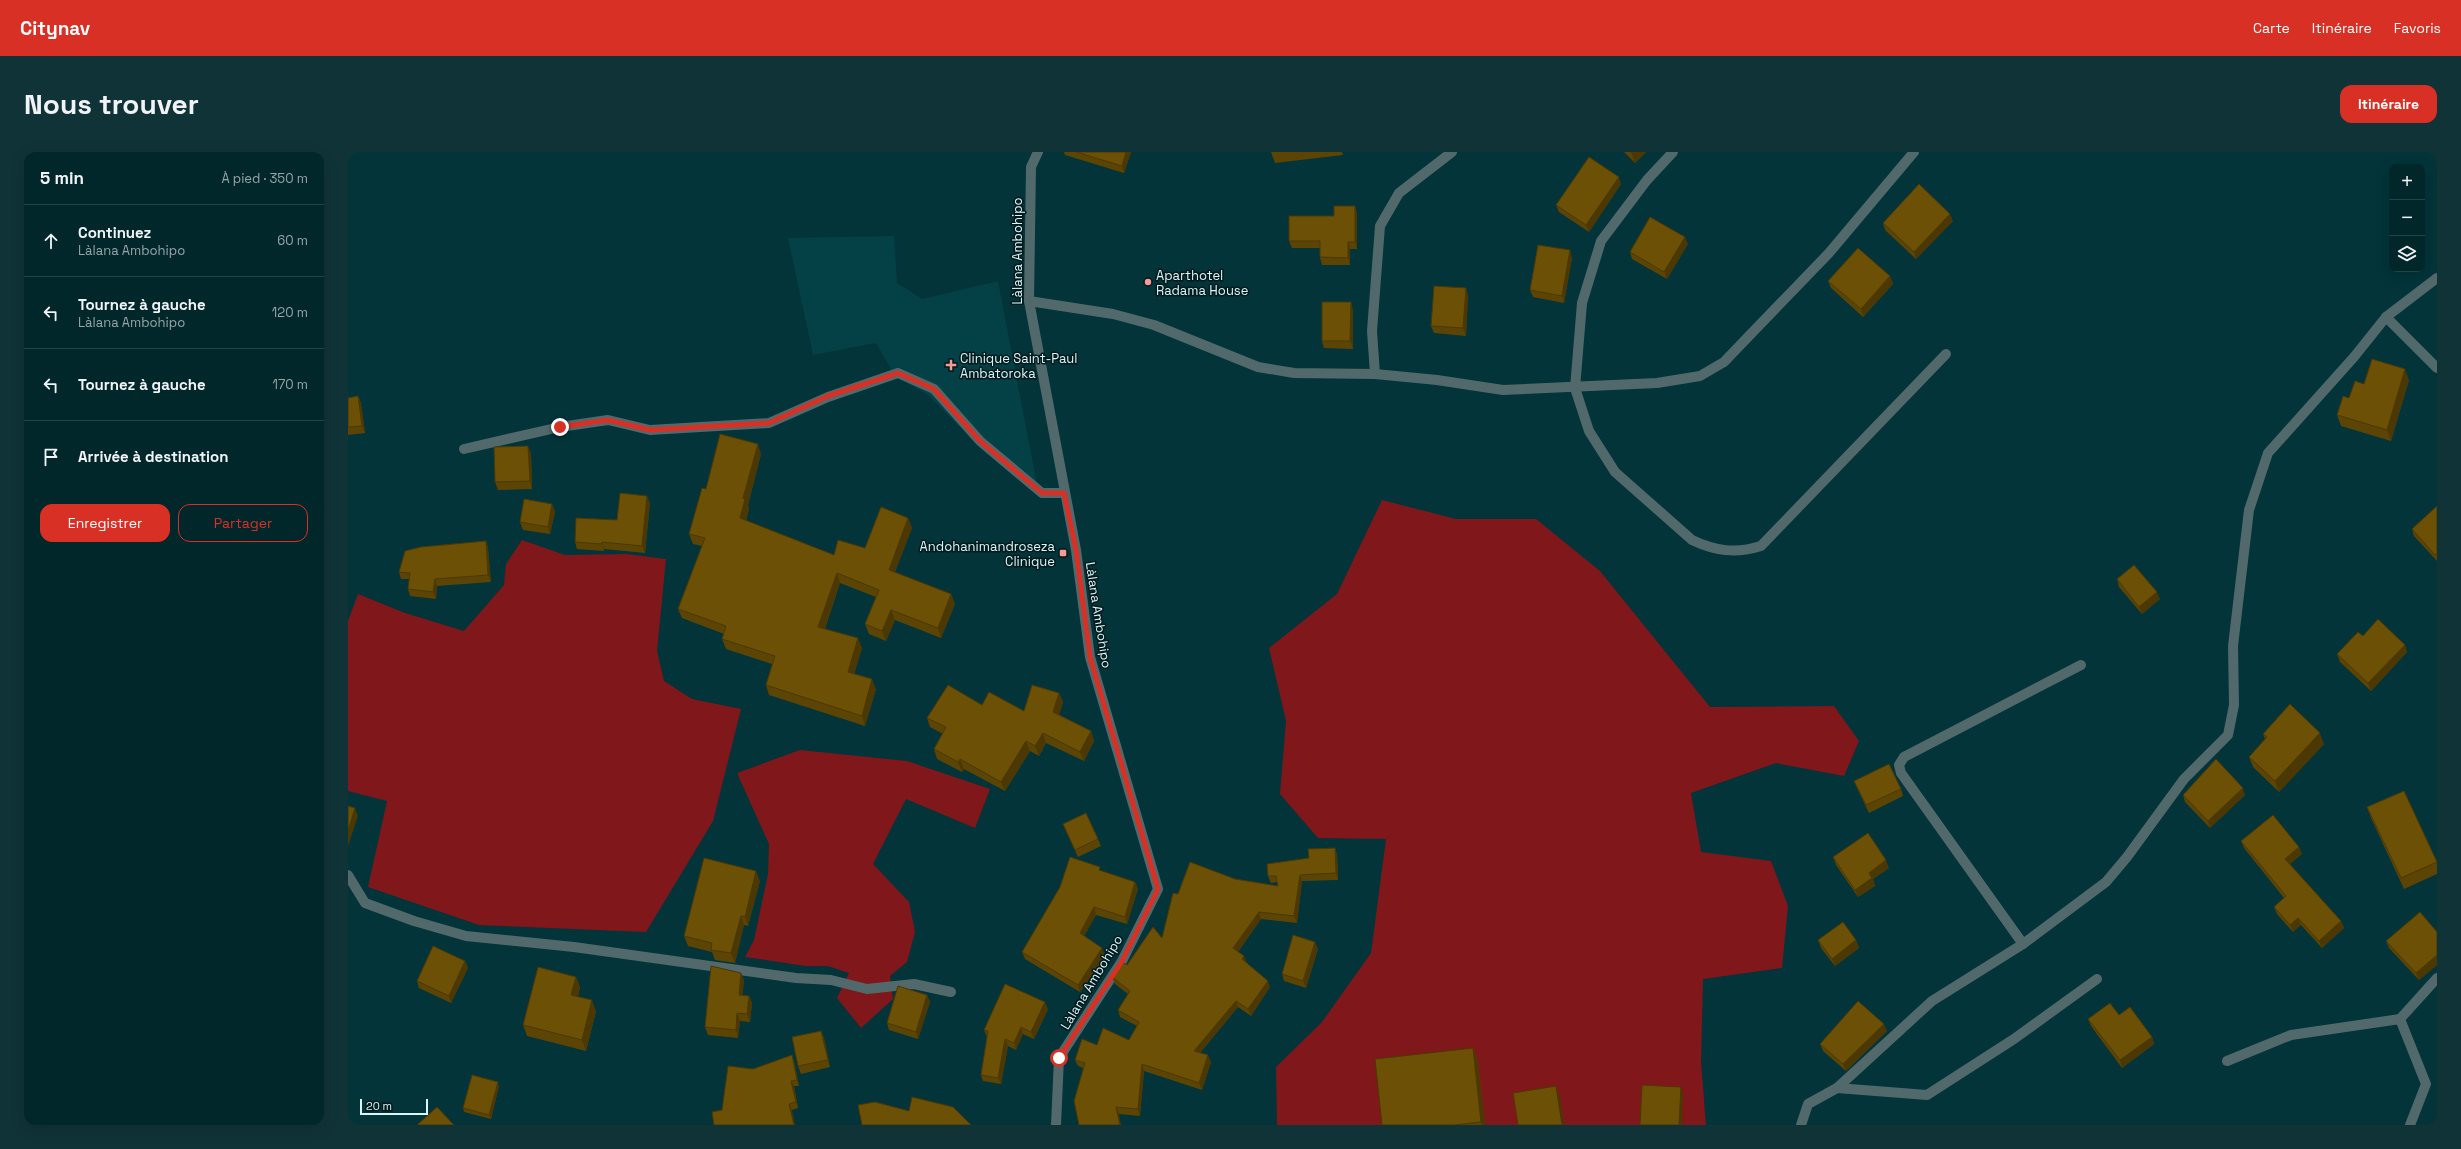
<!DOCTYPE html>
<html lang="fr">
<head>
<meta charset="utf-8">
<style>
	:root { --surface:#02272b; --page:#103337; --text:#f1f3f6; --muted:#96a5a9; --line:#234447; --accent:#d93025 }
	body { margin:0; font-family:"Space Grotesk",sans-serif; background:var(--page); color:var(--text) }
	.controls { position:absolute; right:12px; top:12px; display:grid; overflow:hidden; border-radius:8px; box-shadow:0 4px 16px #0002 }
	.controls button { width:36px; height:36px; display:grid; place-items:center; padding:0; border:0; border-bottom:1px solid var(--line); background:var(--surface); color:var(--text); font:20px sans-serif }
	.scale { position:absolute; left:12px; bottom:10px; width:68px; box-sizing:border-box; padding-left:4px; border:2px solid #d9f6f9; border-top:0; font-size:11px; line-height:14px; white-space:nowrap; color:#d9f6f9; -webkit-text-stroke:3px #02191c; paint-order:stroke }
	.stop { position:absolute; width:12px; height:12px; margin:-9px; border:3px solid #d93025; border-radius:50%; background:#fff }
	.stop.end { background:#d93025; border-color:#fff; box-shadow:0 1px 4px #0008 }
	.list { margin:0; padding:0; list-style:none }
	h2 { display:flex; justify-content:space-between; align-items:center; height:52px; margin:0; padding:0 16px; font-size:17px }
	h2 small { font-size:13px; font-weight:400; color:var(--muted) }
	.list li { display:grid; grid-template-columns:26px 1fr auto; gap:12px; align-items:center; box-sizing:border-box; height:72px; padding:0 16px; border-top:1px solid var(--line) }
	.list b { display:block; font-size:15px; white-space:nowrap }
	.list p { margin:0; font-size:13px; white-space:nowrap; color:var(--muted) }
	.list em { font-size:13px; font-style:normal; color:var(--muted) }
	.actions { display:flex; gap:8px; padding:12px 16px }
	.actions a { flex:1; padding:9px 0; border:1px solid var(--accent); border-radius:12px; text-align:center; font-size:14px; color:var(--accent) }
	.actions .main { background:var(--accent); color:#fff }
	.icon { flex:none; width:22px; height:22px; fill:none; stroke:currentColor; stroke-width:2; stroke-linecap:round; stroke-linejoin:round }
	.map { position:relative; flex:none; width:2089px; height:973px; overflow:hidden; border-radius:12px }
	header { display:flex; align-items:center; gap:24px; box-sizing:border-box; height:56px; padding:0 20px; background:var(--accent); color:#fff }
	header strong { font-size:19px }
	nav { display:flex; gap:22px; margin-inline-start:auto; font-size:14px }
	.intro { display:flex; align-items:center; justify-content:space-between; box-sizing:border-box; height:96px; padding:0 24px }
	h1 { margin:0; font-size:28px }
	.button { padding:10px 18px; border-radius:12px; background:var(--accent); color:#fff; font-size:14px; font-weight:700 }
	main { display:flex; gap:24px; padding:0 24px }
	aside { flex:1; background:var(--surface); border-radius:12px; box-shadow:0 4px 16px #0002 }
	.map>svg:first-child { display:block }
</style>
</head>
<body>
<header>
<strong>Citynav</strong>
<nav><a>Carte</a><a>Itinéraire</a><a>Favoris</a></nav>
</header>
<div class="intro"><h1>Nous trouver</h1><a class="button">Itinéraire</a></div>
<main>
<aside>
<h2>5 min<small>À pied · 350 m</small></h2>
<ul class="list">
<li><svg class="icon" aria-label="ahead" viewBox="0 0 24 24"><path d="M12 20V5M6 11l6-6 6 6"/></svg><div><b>Continuez</b><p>Làlana Ambohipo</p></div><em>60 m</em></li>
<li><svg class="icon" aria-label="left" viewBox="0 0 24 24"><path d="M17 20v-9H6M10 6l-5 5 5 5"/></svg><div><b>Tournez à gauche</b><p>Làlana Ambohipo</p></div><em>120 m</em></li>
<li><svg class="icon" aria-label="left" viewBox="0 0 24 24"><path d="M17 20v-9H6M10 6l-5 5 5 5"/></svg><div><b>Tournez à gauche</b></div><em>170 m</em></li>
<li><svg class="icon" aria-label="arrive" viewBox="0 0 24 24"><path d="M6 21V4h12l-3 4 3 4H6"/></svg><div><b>Arrivée à destination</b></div></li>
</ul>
<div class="actions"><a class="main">Enregistrer</a><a>Partager</a></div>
</aside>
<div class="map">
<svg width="2089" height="973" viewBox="0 0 2089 973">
	<rect width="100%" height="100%" fill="#023439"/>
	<!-- built -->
	<path fill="#044146" d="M546,84L549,131L574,147L650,129L691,343L630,293L580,243L547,224L528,191L465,203L440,86Z"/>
	<!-- green -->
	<g fill="#80171b">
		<path d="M1034,348L1108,367H1188L1252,419L1362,555L1486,554L1511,589L1496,624L1428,611L1343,641L1353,700L1423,709L1440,754L1434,816L1355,827L1353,910L1358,973H929L928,915L974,870L1023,801L1038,687L970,686L932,642L938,569L921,496L989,442Z"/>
		<path d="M174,388L217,403L279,402L318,407L309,499L316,529L344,547L393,557L365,669L298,780L131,773L20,735L39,649L0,639V469L10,442L57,461L116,479L156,433L158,412Z"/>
		<path d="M452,598L559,609L642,637L627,676L558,647L525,712L561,750L567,780L559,810L542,824L545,847L513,876L489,846L501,821L480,814H458L397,805L406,788L420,722L421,692L389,621Z"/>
	</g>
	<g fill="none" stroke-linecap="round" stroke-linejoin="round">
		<!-- minor -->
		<g stroke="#52696c" stroke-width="10">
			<path d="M690,0L683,15L681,149L728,398L742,505L810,737L774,809L711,906L708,973"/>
			<path d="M1325,0L1299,28L1253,89L1234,151L1227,236L1241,279L1267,320L1344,388C1367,399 1388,402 1413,394L1598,202"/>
			<path d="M681,149L765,162L806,173L910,215L946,221L1027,222L1089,228L1155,238L1309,231L1352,224L1376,210L1399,186L1481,101L1566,0"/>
			<path d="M2038,165L2089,216"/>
			<path d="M1027,222L1024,179L1032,74L1051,41L1104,0"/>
			<path d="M116,297L212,275L260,268L302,278L421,271L480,245L550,221L586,237L632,289L694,341H716"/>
			<path d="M0,723L17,751L66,769L118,784L226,795L448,826L483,828L519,837L566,832L603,840"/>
			<path d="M1675,792L1553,621L1551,613L1556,605L1733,513"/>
			<path d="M2052,867L2078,932L2062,973"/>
			<path d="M1879,909L1943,883L2052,867L2089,826"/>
			<path d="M1489,936L1579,943L1666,887L1749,827"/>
			<path d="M1453,973L1460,952L1489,936L1584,849L1675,792L1758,730L1779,705L1836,627L1880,583L1886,553L1885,494L1901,358L1920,301L2006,205L2038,165L2089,126"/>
		</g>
	</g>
	<!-- wall -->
	<g fill="#5c4504">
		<path d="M716,0H783L776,21L717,3Z"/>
		<path d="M923,0H994L995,3L927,11Z"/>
		<path d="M1276,0H1298L1287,11Z"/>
		<path d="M1273,32L1241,80L1211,60L1208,53Z"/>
		<path d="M1007,54L1009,62V97H1002V113H974L972,105V96H944L941,89Z"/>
		<path d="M1605,69L1568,107L1537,78L1535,71Z"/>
		<path d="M1340,92L1319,127L1284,107L1282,100Z"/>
		<path d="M1224,106L1216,151L1185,145L1182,138Z"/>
		<path d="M1542,124L1545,132L1515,165L1483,136L1480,129Z"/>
		<path d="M1120,143L1118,184L1086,181L1083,174Z"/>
		<path d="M1005,157V197L976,196L974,189Z"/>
		<path d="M2061,228L2043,289L1993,274L1989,263L2001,246Z"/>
		<path d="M10,244L13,251L17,281L0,283V246Z"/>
		<path d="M183,301L184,337L150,338L147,330Z"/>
		<path d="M413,302L400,353L401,357L398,369L486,403L517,396L560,366L564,376L547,420L603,442L607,452L593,486L547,468L538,489L521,482L517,472L528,445L492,431L477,477L514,496L506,522L528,537L517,574L421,543L418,533L424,512L378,497L374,487L376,482L334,466L330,457L354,394L345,392L341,382L358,337Z"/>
		<path d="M302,351L297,401L256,397V399L229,397L227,390Z"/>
		<path d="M204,352L207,360L202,382L175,378L172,370Z"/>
		<path d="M2089,354V409L2066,384L2064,377Z"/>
		<path d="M138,389L140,396L143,430L89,434L88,447L62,444L60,437L61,427H53L51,420Z"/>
		<path d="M1769,427L1812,447L1794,462L1771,435Z"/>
		<path d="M2015,484L2057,493L2059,500L2023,539L1992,510L1989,502Z"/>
		<path d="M711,541L715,550L711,563L743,579L746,589L736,609L698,591L691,604L682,599L657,639L616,617L614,620L589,607L586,597L595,582L582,575L579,566L634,553L676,559Z"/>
		<path d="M1915,582L1976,592L1931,640L1905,615L1901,605L1917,587Z"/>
		<path d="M1506,629L1553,637L1555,644L1521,661L1509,636Z"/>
		<path d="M2056,639L2089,710V722L2056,737L2023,666L2019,655Z"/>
		<path d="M1835,643H1897L1862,676L1837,650Z"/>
		<path d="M715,672L750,687L753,694L730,705L718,679Z"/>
		<path d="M1893,689L1951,695L1954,702L1942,712L1993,769L1996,776L1974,796L1953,773L1945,780L1929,762L1926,755L1936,746L1896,696Z"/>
		<path d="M987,696L989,703L990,728L954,729L949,771L913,767L890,800L899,811L922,835L903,864L890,855L852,901L863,910L854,938L796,919L792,964L771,962L735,916L730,914L727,908L749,893L781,888L789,874L772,865L770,858L780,842L767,832L764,825L814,786L830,742L887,727L930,734L929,730L923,731L920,724L961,706Z"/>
		<path d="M1485,705L1541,716L1525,727L1527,734L1510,745L1488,713Z"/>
		<path d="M753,719L787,730L790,737L779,772L748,763L736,784L757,804L732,840L677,807L674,800Z"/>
		<path d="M412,729L400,774L396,773L387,811L367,808L364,800L340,794L336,784Z"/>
		<path d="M2089,780V813L2071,828L2041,796L2038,789Z"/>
		<path d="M1470,788H1508L1511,796L1487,814L1473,796Z"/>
		<path d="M970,797L958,836L936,829L934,822Z"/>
		<path d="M117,809L120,816L103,851L71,836L69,829Z"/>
		<path d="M228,825L232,835L230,845L248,859L238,899L179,884L175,873Z"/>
		<path d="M396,828L394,843L401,844L404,851L402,870L392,869L390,886L360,883L357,875Z"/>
		<path d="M579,843L582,850L570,887L541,878L539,871Z"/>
		<path d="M700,857L686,887L675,882L668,898L660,894L653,932L635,929L633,923L639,885L636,878Z"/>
		<path d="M1771,863L1804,885L1806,892L1774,916L1743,874L1740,867Z"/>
		<path d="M473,879L476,886L482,915L453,922L450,914Z"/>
		<path d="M1539,879L1498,919L1475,899L1472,892Z"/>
		<path d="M1125,896L1130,910L1137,973H1034Z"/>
		<path d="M444,903L446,909L451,934H446L450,956L444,958H374L405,917Z"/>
		<path d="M151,934L143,967L116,960L115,956Z"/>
	</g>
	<!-- shaded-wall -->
	<g fill="#4b3804">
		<path d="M778,0H783L776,21L774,14Z"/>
		<path d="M1283,0H1298L1287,11Z"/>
		<path d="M1271,25L1273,32L1241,80L1238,73Z"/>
		<path d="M1007,54L1009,62V97L1007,90Z"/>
		<path d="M1602,62L1605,69L1568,107L1566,100Z"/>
		<path d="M1337,85L1340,92L1319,127L1316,120Z"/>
		<path d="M1000,90L1002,97V113L1000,106Z"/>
		<path d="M1222,98L1224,106L1216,151L1214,144Z"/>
		<path d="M1542,124L1545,132L1515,165L1513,157Z"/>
		<path d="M1118,136L1120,143L1118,184L1115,176Z"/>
		<path d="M1003,150L1005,157V197L1002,189Z"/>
		<path d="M2057,217L2061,228L2043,289L2039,278Z"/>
		<path d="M10,244L13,251L17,281L14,274Z"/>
		<path d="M410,292L413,302L400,353L401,357L396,376L392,366L395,346Z"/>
		<path d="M180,294L183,301L184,337L182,329Z"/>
		<path d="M299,344L302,351L297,401L294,394Z"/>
		<path d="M204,352L207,360L202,382L200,375Z"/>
		<path d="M560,366L564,376L544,428L541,418Z"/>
		<path d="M138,389L140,396L143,430L140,423Z"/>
		<path d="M254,390L256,397V399L254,392Z"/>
		<path d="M489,421L492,431L474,485L470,475Z"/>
		<path d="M87,427L89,434L88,447L85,440Z"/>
		<path d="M1809,440L1812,447L1794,462L1791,455Z"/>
		<path d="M603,442L607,452L593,486L590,476Z"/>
		<path d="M543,458L547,468L538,489L534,479Z"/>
		<path d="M510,486L514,496L504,530L500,520Z"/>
		<path d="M2057,493L2059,500L2023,539L2020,531Z"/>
		<path d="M524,527L528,537L517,574L514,564Z"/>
		<path d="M711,541L715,550L709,570L705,560Z"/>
		<path d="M743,579L746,589L736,609L732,600Z"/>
		<path d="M695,581L698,591L691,604L687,594Z"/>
		<path d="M1972,581L1976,592L1931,640L1927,629Z"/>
		<path d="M678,589L682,599L657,639L653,630Z"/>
		<path d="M612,607L616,617L614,620L610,610Z"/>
		<path d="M1895,636L1897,643L1862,676L1860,669Z"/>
		<path d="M7,656L10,664L0,694V679Z"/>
		<path d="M1951,695L1954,702L1939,714L1937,707Z"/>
		<path d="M987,696L989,703L990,728L988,721Z"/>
		<path d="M1538,708L1541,716L1525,727L1527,734L1510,745L1507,738L1521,721Z"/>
		<path d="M408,719L412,729L400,774L397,765Z"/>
		<path d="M952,723L954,729L949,771L946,764Z"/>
		<path d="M787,730L790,737L779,772L777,765Z"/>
		<path d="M746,755L748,763L734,788L732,781Z"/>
		<path d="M911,760L913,767L888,803L885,796Z"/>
		<path d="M393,764L396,773L387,811L383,801Z"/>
		<path d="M1950,766L1953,773L1945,780L1942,773Z"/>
		<path d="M1993,769L1996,776L1974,796L1971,789Z"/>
		<path d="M1508,788L1511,796L1487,814L1484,807Z"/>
		<path d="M967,790L970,797L958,836L955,829Z"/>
		<path d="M754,796L757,804L732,840L730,833Z"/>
		<path d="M2089,803V813L2071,828L2068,821Z"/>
		<path d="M896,804L899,811L894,807Z"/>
		<path d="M117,809L120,816L103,851L101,844Z"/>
		<path d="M393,821L396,828L394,850L391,843Z"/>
		<path d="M228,825L232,835L227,854L223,843Z"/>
		<path d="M920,829L922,835L903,864L900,857Z"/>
		<path d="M579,843L582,850L570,887L568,880Z"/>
		<path d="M401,844L404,851L402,870L399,862Z"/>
		<path d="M244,848L248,859L238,899L234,888Z"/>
		<path d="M888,849L890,855L848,905L846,899Z"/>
		<path d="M697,850L700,857L686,887L683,880Z"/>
		<path d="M389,861L392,869L390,886L388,878Z"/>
		<path d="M1536,872L1539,879L1498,919L1495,912Z"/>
		<path d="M673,875L675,882L668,898L666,891Z"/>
		<path d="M473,879L476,886L482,915L480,908Z"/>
		<path d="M1804,885L1806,892L1774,916L1772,908Z"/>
		<path d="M657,887L660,894L653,932L650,926Z"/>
		<path d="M1125,896L1130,910L1137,973H1134L1133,970Z"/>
		<path d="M444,903L446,909L451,934L449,928Z"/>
		<path d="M860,903L863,910L854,938L851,931Z"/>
		<path d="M794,912L796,919L792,964L790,957Z"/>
		<path d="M443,929L446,934L450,956L448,950Z"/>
		<path d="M150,930L151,934L143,967L141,963Z"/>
		<path d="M1208,934L1212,945L1216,973H1214Z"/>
		<path d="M1333,935L1335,942L1334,973H1331Z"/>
		<path d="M441,952L444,958L447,973H446Z"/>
		<path d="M768,955L771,962L773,973H772Z"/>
	</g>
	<!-- building -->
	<g fill="#6b5005" stroke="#4b3804">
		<path d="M728,0H778L774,14Z"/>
		<path d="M1241,5L1271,25L1238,73L1208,53Z"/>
		<path d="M1571,32L1602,62L1566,100L1535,71Z"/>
		<path d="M986,54H1007V90H1000V106L972,105V89H941V64H986Z"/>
		<path d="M1302,65L1337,85L1316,120L1282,100Z"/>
		<path d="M1190,93L1222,98L1214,144L1182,138Z"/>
		<path d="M1510,96L1542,124L1513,157L1480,129Z"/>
		<path d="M1086,134L1118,136L1115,176L1083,174Z"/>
		<path d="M974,150H1003L1002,189H974Z"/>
		<path d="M2024,207L2057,217L2039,278L1989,263L1995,244L2001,246L2007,229L2016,232Z"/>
		<path d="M10,244L14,274L0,275V246Z"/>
		<path d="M372,282L410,292L395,346L397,347L392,366L486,403L490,388L517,396L533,355L560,366L541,418L603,442L590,476L543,458L534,479L517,472L531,438L489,421L470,475L510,486L500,520L524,527L514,564L418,533L427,504L374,487L378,474L330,457L357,386L341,382L354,336L358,337Z"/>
		<path d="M180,294L182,329L147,330L146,295Z"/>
		<path d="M272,341L299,344L294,394L254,390V392L227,390L228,366L269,368Z"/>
		<path d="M176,347L204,352L200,375L172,370Z"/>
		<path d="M2089,354V402L2087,403L2064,377Z"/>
		<path d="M138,389L140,423L87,427L85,440L60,437L62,421L51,420L57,399L73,395Z"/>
		<path d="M1786,413L1809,440L1791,455L1769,427Z"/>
		<path d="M2030,467L2057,493L2020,531L1989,502L2010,480L2015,484Z"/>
		<path d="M600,533L634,553L641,540L676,559L684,533L711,541L705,560L743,579L732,600L695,581L687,594L678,589L653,630L612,607L610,610L586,597L598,575L579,566Z"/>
		<path d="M1942,552L1972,581L1927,629L1901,605L1919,585L1915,582Z"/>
		<path d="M1868,607L1895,636L1860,669L1835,643Z"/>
		<path d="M1541,612L1553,637L1518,653L1506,629Z"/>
		<path d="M2056,639L2089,710L2053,726L2019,655Z"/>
		<path d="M0,654L7,656L0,679Z"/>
		<path d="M738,661L750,687L727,698L715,672Z"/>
		<path d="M1925,663L1951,695L1937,707L1993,769L1971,789L1950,766L1942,773L1926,755L1938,744L1893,689Z"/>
		<path d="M1520,681L1538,708L1521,721L1524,726L1507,738L1485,705Z"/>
		<path d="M987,696L988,721L952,723L946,764L911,760L885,796L896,804L894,807L920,829L900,857L888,849L846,899L860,903L851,931L794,912L790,957L768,955L772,973H731L726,949L737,911L727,908L734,887L749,893L755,876L781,888L791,870L770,858L782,839L764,825L774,810L779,813L805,775L814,786L825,741L830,742L842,710L887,727L930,734L928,724H920L919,712L961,706L960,697Z"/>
		<path d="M722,705L752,715L751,718L787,730L777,765L746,755L732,781L754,796L730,833L674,800L712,735Z"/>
		<path d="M356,706L408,719L397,765L393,764L383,801L363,798L364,791L336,784Z"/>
		<path d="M2072,760L2089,780V803L2068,821L2038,789Z"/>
		<path d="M1495,770L1508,788L1484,807L1470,788Z"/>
		<path d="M945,783L967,790L955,829L934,822Z"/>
		<path d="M85,794L117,809L101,844L69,829Z"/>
		<path d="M363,814L393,821L391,843L401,844L399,862L389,861L388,878L357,875Z"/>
		<path d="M190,815L228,825L223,843L244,848L234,888L175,873Z"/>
		<path d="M657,832L697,850L683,880L673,875L666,891L657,887L650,926L633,923L640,879L636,878Z"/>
		<path d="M550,834L579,843L568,880L539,871Z"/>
		<path d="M1510,849L1536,872L1495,912L1472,892Z"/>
		<path d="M1762,851L1771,863L1782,855L1804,885L1772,908L1740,867Z"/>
		<path d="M473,879L480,908L450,914L444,885Z"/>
		<path d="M1125,896L1133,970L1107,973H1034L1027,907Z"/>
		<path d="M444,903L449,928L443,929L448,950L441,952L446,973H366L364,960L374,958L380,914L405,917Z"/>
		<path d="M124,923L150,930L141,963L115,956Z"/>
		<path d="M1294,933L1333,935L1331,973H1292Z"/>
		<path d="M1208,934L1214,973H1170L1165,941Z"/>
		<path d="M564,945L605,955L623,973H514L510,953L527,950L561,959Z"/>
		<path d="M89,955L106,973H69Z"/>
	</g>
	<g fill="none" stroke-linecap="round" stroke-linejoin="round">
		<!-- route -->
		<path stroke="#d93025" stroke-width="5" d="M212,275L260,268L302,278L421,271L480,244L550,221L586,237L632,289L694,341H716L728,398L742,505L810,737L774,809L711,906"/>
	</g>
	<!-- markers -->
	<g fill="#f59c94" stroke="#02191c" stroke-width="1.5">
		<circle cx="800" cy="130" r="4"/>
		<path d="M601 207h4v4h4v4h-4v4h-4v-4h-4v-4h4z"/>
		<rect x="711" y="397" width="8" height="8" rx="2"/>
	</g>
	<g text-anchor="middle" stroke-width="3" stroke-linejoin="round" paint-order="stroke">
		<!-- street labels -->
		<g font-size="13" fill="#d9f6f9" stroke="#02191c">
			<text transform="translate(669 99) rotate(-90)" y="5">Làlana Ambohipo</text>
			<text transform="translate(751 463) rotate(81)" y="5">Làlana Ambohipo</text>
			<text transform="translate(743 830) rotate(-59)" y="5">Làlana Ambohipo</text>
		</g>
		<!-- poi labels -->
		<g font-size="13" fill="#d9f6f9" stroke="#02191c" text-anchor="start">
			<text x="808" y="128">Aparthotel<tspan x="808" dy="15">Radama House</tspan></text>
			<text x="612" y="211">Clinique Saint-Paul<tspan x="612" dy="15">Ambatoroka</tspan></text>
			<text x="707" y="399" text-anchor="end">Andohanimandroseza<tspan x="707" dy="15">Clinique</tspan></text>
		</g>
	</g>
</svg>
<div class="controls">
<button>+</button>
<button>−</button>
<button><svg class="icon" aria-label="layers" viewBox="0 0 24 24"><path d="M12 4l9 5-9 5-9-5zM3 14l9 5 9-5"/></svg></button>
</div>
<div class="scale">20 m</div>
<div class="stop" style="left:711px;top:906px"></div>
<div class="stop end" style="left:212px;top:275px"></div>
</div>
</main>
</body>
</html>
